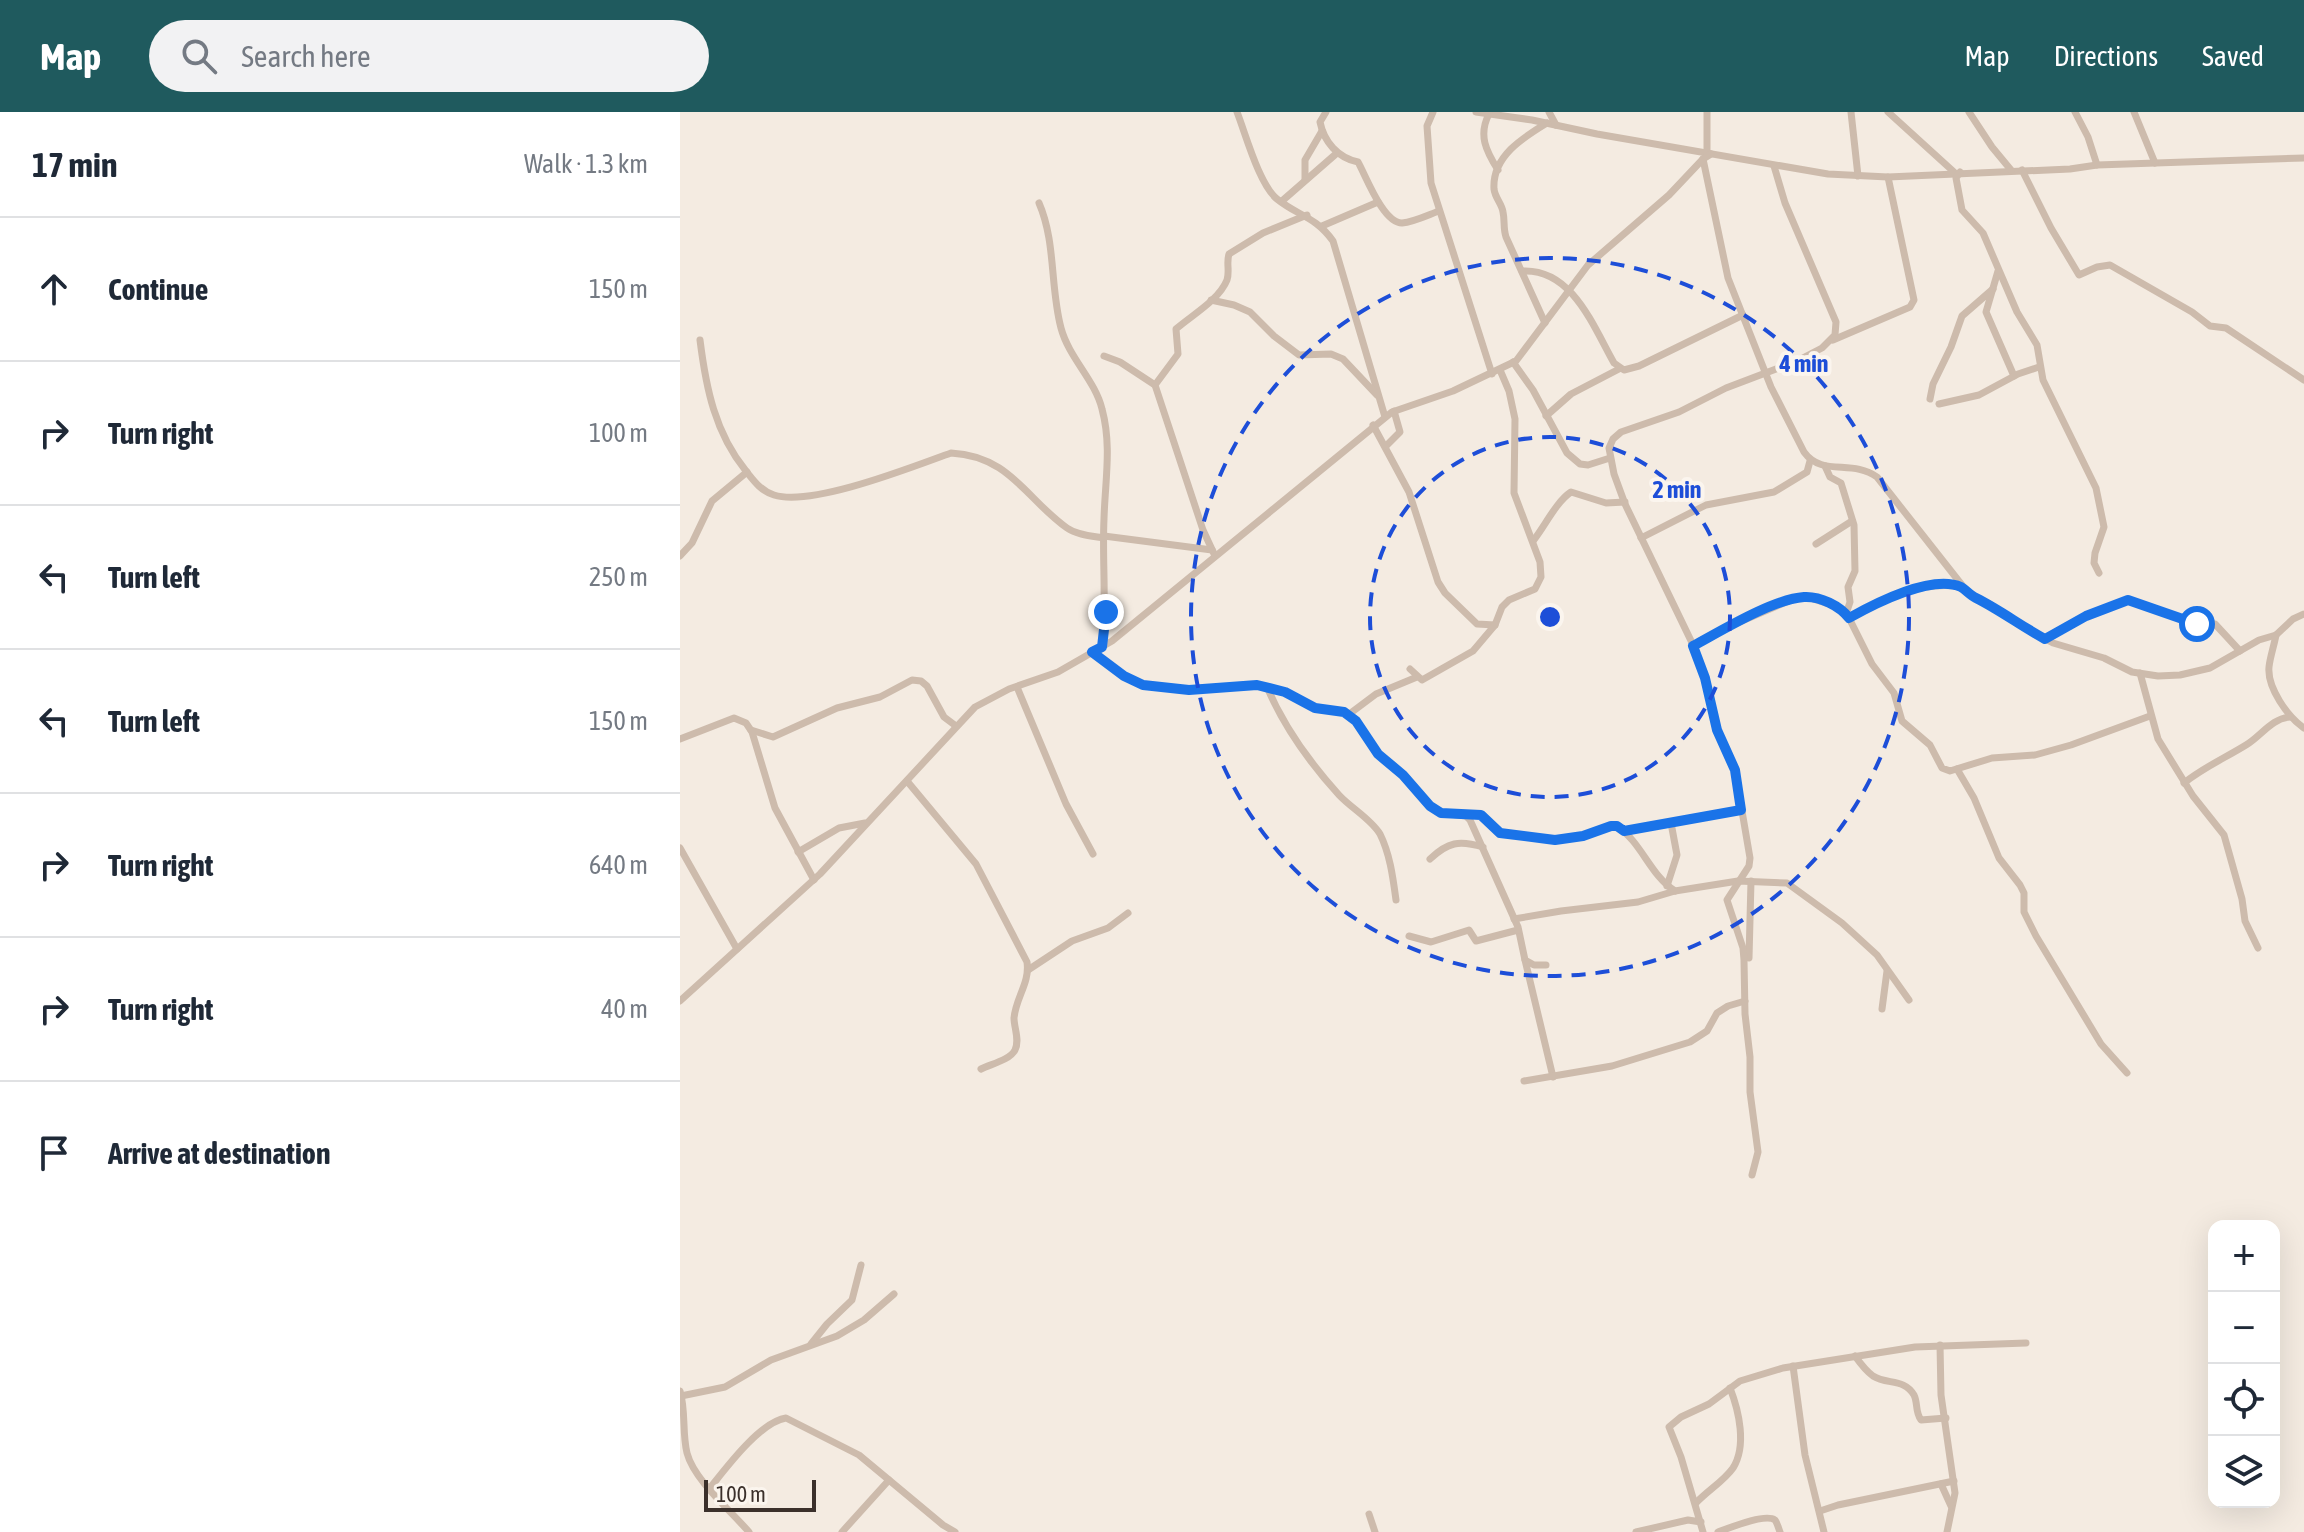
<!DOCTYPE html>
<html lang="en">
<head>
<meta charset="utf-8">
<style>
	:root { --surface:#fff; --page:#f2f2f3; --text:#1f2937; --muted:#747a83; --line:#e0e1e3; --accent:#1f5a5e }
	body { margin:0; font-family:"Asap Condensed",sans-serif; background:var(--page); color:var(--text) }
	.controls { position:absolute; right:24px; bottom:24px; display:grid; overflow:hidden; border-radius:16px; box-shadow:0 8px 32px #0002 }
	.controls button { width:72px; height:72px; display:grid; place-items:center; padding:0; border:0; border-bottom:2px solid var(--line); background:var(--surface); color:var(--text); font:40px sans-serif }
	.scale { position:absolute; left:24px; bottom:20px; width:112px; box-sizing:border-box; padding-left:8px; border:4px solid #3b302b; border-top:0; font-size:22px; line-height:28px; white-space:nowrap; color:#3b302b; -webkit-text-stroke:6px #fbf5ee; paint-order:stroke }
	.stop { position:absolute; width:24px; height:24px; margin:-18px; border:6px solid #1a73e8; border-radius:50%; background:#fff }
	.stop.end { background:#1a73e8; border-color:#fff; box-shadow:0 2px 8px #0008 }
	.list { margin:0; padding:0; list-style:none }
	h2 { display:flex; justify-content:space-between; align-items:center; height:104px; margin:0; padding:0 32px; font-size:34px }
	h2 small { font-size:26px; font-weight:400; color:var(--muted) }
	.list li { display:grid; grid-template-columns:52px 1fr auto; gap:24px; align-items:center; box-sizing:border-box; height:144px; padding:0 32px; border-top:2px solid var(--line) }
	.list b { display:block; font-size:30px; white-space:nowrap }
	.list em { font-size:26px; font-style:normal; color:var(--muted) }
	.icon { flex:none; width:44px; height:44px; fill:none; stroke:currentColor; stroke-width:2; stroke-linecap:round; stroke-linejoin:round }
	.map { position:relative; flex:none; width:1624px; height:1420px; overflow:hidden }
	header { display:flex; align-items:center; gap:48px; box-sizing:border-box; height:112px; padding:0 40px; background:var(--accent); color:#fff }
	header strong { font-size:38px }
	nav { display:flex; gap:44px; margin-inline-start:auto; font-size:28px }
	.search { width:560px; height:72px; background:var(--page); display:flex; align-items:center; gap:20px; box-sizing:border-box; padding:0 28px; border-radius:44px; color:var(--muted); font-size:30px }
	main { display:flex }
	aside { flex:1; background:var(--surface) }
	.map>svg:first-child { display:block }
</style>
</head>
<body>
<header>
<strong>Map</strong>
<div class="search"><svg class="icon" aria-label="search" viewBox="0 0 24 24"><circle cx="10" cy="10" r="6"/><path d="M15 15l6 6"/></svg>Search here</div>
<nav><a>Map</a><a>Directions</a><a>Saved</a></nav>
</header>
<main>
<aside>
<h2>17 min<small>Walk · 1.3 km</small></h2>
<ul class="list">
<li><svg class="icon" aria-label="ahead" viewBox="0 0 24 24"><path d="M12 20V5M6 11l6-6 6 6"/></svg><div><b>Continue</b></div><em>150 m</em></li>
<li><svg class="icon" aria-label="right" viewBox="0 0 24 24"><path d="M7 20v-9h11M14 6l5 5-5 5"/></svg><div><b>Turn right</b></div><em>100 m</em></li>
<li><svg class="icon" aria-label="left" viewBox="0 0 24 24"><path d="M17 20v-9H6M10 6l-5 5 5 5"/></svg><div><b>Turn left</b></div><em>250 m</em></li>
<li><svg class="icon" aria-label="left" viewBox="0 0 24 24"><path d="M17 20v-9H6M10 6l-5 5 5 5"/></svg><div><b>Turn left</b></div><em>150 m</em></li>
<li><svg class="icon" aria-label="right" viewBox="0 0 24 24"><path d="M7 20v-9h11M14 6l5 5-5 5"/></svg><div><b>Turn right</b></div><em>640 m</em></li>
<li><svg class="icon" aria-label="right" viewBox="0 0 24 24"><path d="M7 20v-9h11M14 6l5 5-5 5"/></svg><div><b>Turn right</b></div><em>40 m</em></li>
<li><svg class="icon" aria-label="arrive" viewBox="0 0 24 24"><path d="M6 21V4h12l-3 4 3 4H6"/></svg><div><b>Arrive at destination</b></div></li>
</ul>
</aside>
<div class="map">
<svg width="1624" height="1420" viewBox="0 0 1624 1420">
	<rect width="100%" height="100%" fill="#f4ebe1"/>
	<g fill="none" stroke-linecap="round" stroke-linejoin="round">
		<!-- minor -->
		<g stroke="#cdbbac" stroke-width="7">
			<path d="M557,0C566,23 579,72 597,87C618,104 635,104 653,129L705,305"/>
			<path d="M646,0L640,10C644,30 658,46 678,50C686,64 703,111 722,111C734,110 748,103 759,99"/>
			<path d="M753,0L747,14L751,71L812,262"/>
			<path d="M796,0L852,8L917,22L1148,62L1208,65L1390,57L1417,53L1624,46"/>
			<path d="M869,0L876,13"/>
			<path d="M1171,0L1178,64"/>
			<path d="M1208,0L1274,60"/>
			<path d="M1289,0L1312,35L1331,58"/>
			<path d="M1395,0L1408,25L1417,53"/>
			<path d="M1454,0L1475,51"/>
			<path d="M809,2C798,23 806,39 818,58"/>
			<path d="M1027,41V0"/>
			<path d="M1023,47L1048,166L1091,275L1124,340C1142,365 1172,347 1197,365L1289,482L1311,493L1341,514L1373,531L1424,546L1452,560L1478,564L1500,563L1530,556L1579,528L1596,523L1613,507L1624,502"/>
			<path d="M1342,58L1371,116L1399,163L1417,155L1430,153L1512,200L1530,214L1546,216L1624,268"/>
			<path d="M1280,60L1276,66L1282,98L1303,121L1337,200L1357,233L1363,268L1416,376L1424,415L1415,441L1414,451L1419,461"/>
			<path d="M625,67V48L642,19"/>
			<path d="M602,89L657,41"/>
			<path d="M359,91C376,130 370,175 381,216C389,246 415,268 422,297C432,334 425,369 424,407C422,450 427,490 422,535"/>
			<path d="M642,114L698,90"/>
			<path d="M842,159C892,156 913,214 934,251L944,258L959,254L1063,203"/>
			<path d="M1318,159L1306,200L1334,264"/>
			<path d="M531,188L554,193L570,200L594,224L619,243L651,242L663,247L697,283"/>
			<path d="M865,211L826,125C823,116 825,109 823,100C822,92 815,86 814,77C812,44 844,25 867,11"/>
			<path d="M20,228C26,276 35,321 66,359C74,369 81,379 94,383C132,395 232,355 271,341C330,344 346,387 387,416C397,423 412,424 424,426"/>
			<path d="M1153,228L1230,195L1234,188L1208,65"/>
			<path d="M424,244L440,250L475,273L523,418L535,444"/>
			<path d="M833,250L853,278L887,341L900,352L908,353L930,346"/>
			<path d="M475,273L498,242L496,217C512,203 539,188 547,168C550,159 546,151 549,142L583,121L627,103"/>
			<path d="M1250,287L1253,272L1271,235L1282,204L1313,177"/>
			<path d="M1259,292L1299,283L1338,262L1359,255"/>
			<path d="M866,304L891,282L939,257"/>
			<path d="M693,313L729,380L758,470L765,481L797,512L815,513"/>
			<path d="M706,334L720,320L714,299"/>
			<path d="M1145,354L1150,365L1161,371L1174,413L1175,459L1168,475L1170,490L1166,502"/>
			<path d="M424,424L532,438"/>
			<path d="M961,426L1026,393L1094,380L1127,360L1130,349"/>
			<path d="M853,429C865,414 876,390 891,380L926,391L945,390"/>
			<path d="M1136,432L1172,409"/>
			<path d="M0,444L12,431L32,389L67,360"/>
			<path d="M1169,506C1203,487 1242,468 1282,475"/>
			<path d="M1596,523C1594,534 1590,545 1589,555C1587,576 1608,605 1624,616"/>
			<path d="M1365,527L1406,504L1448,488L1517,512H1535L1560,539"/>
			<path d="M1013,534L1050,514L1111,488L1127,485L1155,494L1169,506L1192,552L1214,581L1222,609L1250,633L1262,656L1270,659L1312,646L1355,643L1391,633L1470,604"/>
			<path d="M412,540L444,564L463,573L509,578L577,573L605,580L635,596L664,600L676,609L698,642L723,663L750,694L761,701L786,704L790,708L838,815L845,848L854,853H866"/>
			<path d="M730,557L742,568L793,539L815,513L822,495L829,488L855,477L861,465L860,450L834,381L835,307L829,279L820,258"/>
			<path d="M1460,561L1478,627L1513,684L1544,723L1562,787L1565,809L1578,836"/>
			<path d="M337,575L386,692L413,742"/>
			<path d="M587,575C604,615 630,651 659,683C671,696 691,707 700,722C710,742 713,766 716,788"/>
			<path d="M668,603L696,582L737,565"/>
			<path d="M71,618L93,625L157,596L200,585L232,568L241,569L247,574L264,605L276,614"/>
			<path d="M0,627L54,606L66,611L72,620L95,696L134,768"/>
			<path d="M1277,657L1294,686L1319,746L1340,773L1344,781V800L1356,824L1421,932L1447,961"/>
			<path d="M227,669L296,752L347,850C350,871 336,885 334,906C334,916 340,928 335,938C330,948 311,952 301,957"/>
			<path d="M1504,671C1524,655 1545,646 1566,633C1581,624 1592,606 1610,605"/>
			<path d="M786,704L801,703L820,721L875,728L903,724L931,714H937C962,731 970,763 995,779"/>
			<path d="M944,719L1061,698"/>
			<path d="M0,736L57,837"/>
			<path d="M118,740L159,716L185,711"/>
			<path d="M750,747C768,730 779,728 803,735"/>
			<path d="M987,774L997,743L991,711"/>
			<path d="M834,807L881,799L958,790L995,779L1058,769L1107,771L1162,811L1197,843L1229,888"/>
			<path d="M729,824L751,830L789,818L796,829L838,818"/>
			<path d="M1069,846L1071,769"/>
			<path d="M845,848L873,965"/>
			<path d="M348,858L392,829L428,816L448,801"/>
			<path d="M0,889L140,762L295,595L329,577L378,560L432,529L712,300L773,279L836,249L908,153L989,83L1023,47L1031,42"/>
			<path d="M1202,897L1207,859"/>
			<path d="M844,969L932,954L1010,930L1027,919L1037,901L1048,894L1065,889"/>
			<path d="M1072,1063L1078,1040L1070,980V945L1065,902L1064,848L1063,836L1047,788L1069,754L1070,746L1055,658L1037,618L1025,566L1015,537L945,392L934,362L929,336L933,327L941,320L999,300L1046,276L1117,249L1142,236L1155,223L1156,210L1105,91L1094,54"/>
			<path d="M131,1232L147,1212L172,1188L181,1153"/>
			<path d="M1260,1233L1261,1283L1275,1381L1267,1420"/>
			<path d="M1175,1244C1180,1251 1186,1259 1193,1264C1207,1273 1224,1266 1234,1283C1238,1291 1235,1300 1241,1308L1266,1306"/>
			<path d="M1113,1254L1125,1343L1144,1420"/>
			<path d="M0,1279C6,1299 2,1321 7,1341C14,1368 51,1399 69,1420"/>
			<path d="M1,1284L45,1275L91,1248L157,1224L184,1208L214,1182"/>
			<path d="M1261,1372L1271,1394"/>
			<path d="M30,1376C46,1356 80,1310 106,1306L179,1343L263,1413L275,1420"/>
			<path d="M1016,1391C1027,1379 1044,1369 1053,1356C1067,1334 1059,1299 1050,1276"/>
			<path d="M1140,1399L1158,1393L1274,1369"/>
			<path d="M689,1402L695,1420"/>
			<path d="M162,1420L209,1368"/>
			<path d="M956,1420L1008,1408L1021,1410"/>
			<path d="M1023,1420L1001,1345L989,1315L1001,1305L1029,1292L1060,1269L1103,1256L1235,1235L1346,1231"/>
			<path d="M1038,1420C1049,1416 1085,1401 1095,1408C1097,1410 1099,1418 1100,1420"/>
		</g>
	</g>
	<g fill="none" stroke-linecap="round" stroke-linejoin="round">
		<!-- route -->
		<path stroke="#1a73e8" stroke-width="10" d="M426,500L422,535L412,540L444,564L463,573L509,578L577,573L605,580L635,596L664,600L676,609L698,642L723,663L750,694L761,701L801,703L820,721L875,728L903,724L931,714H937L944,719L1061,698L1055,658L1037,618L1025,566L1013,534C1041,519 1093,487 1124,485C1140,484 1160,494 1169,506C1194,492 1252,462 1281,475C1286,478 1290,483 1296,486C1320,498 1341,514 1365,527L1406,504L1448,488L1517,512"/>
	</g>
	<!-- distance rings -->
	<g fill="none" stroke="#1d4ed8" stroke-width="4" stroke-dasharray="14 10">
		<circle cx="870" cy="505" r="180"/>
		<circle cx="870" cy="505" r="359"/>
	</g>
	<circle cx="870" cy="505" r="12" fill="#1d4ed8" stroke="#fbf5ee" stroke-width="4"/>
	<g font-size="24" text-anchor="middle" font-weight="bold" fill="#1d4ed8" stroke="#fbf5ee" stroke-width="8" stroke-linejoin="round" paint-order="stroke">
		<text x="1124" y="260">4 min</text>
		<text x="997" y="386">2 min</text>
	</g>
</svg>
<div class="controls">
<button>+</button>
<button>−</button>
<button><svg class="icon" aria-label="locate" viewBox="0 0 24 24"><circle cx="12" cy="12" r="6"/><path d="M12 2v4M12 18v4M2 12h4M18 12h4"/></svg></button>
<button><svg class="icon" aria-label="layers" viewBox="0 0 24 24"><path d="M12 4l9 5-9 5-9-5zM3 14l9 5 9-5"/></svg></button>
</div>
<div class="scale">100 m</div>
<div class="stop" style="left:1517px;top:512px"></div>
<div class="stop end" style="left:426px;top:500px"></div>
</div>
</main>
</body>
</html>
